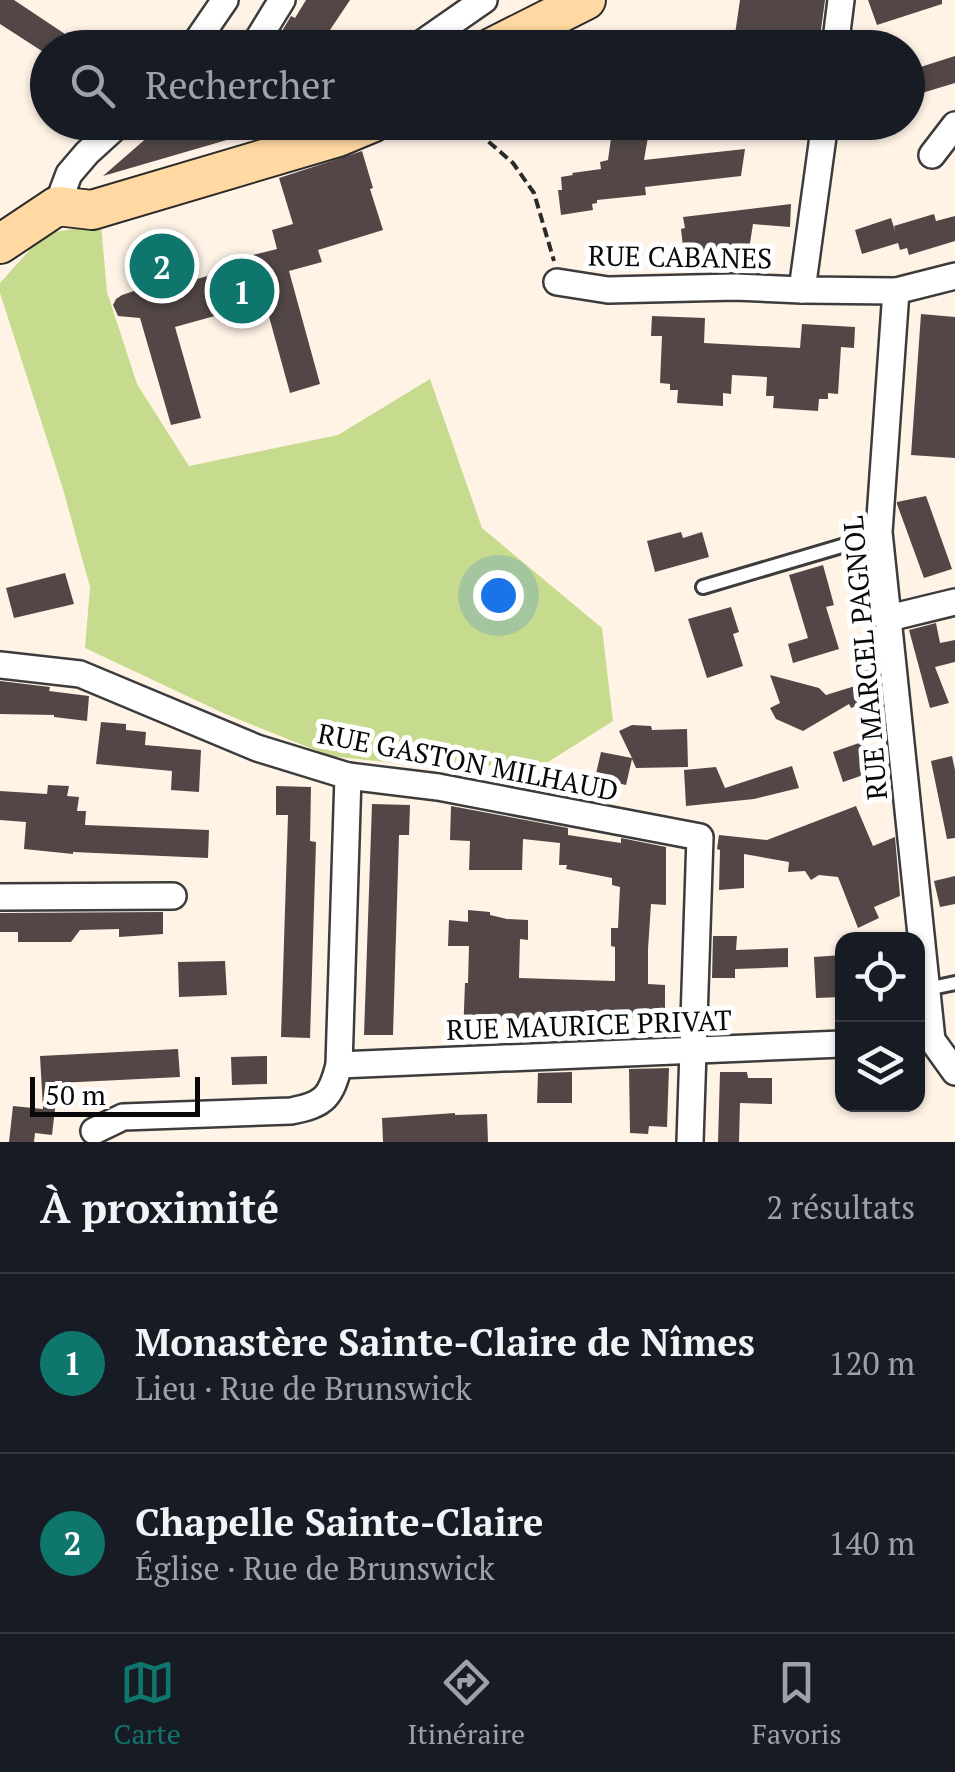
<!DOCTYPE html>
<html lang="fr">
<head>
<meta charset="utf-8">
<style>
	:root { --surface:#171b24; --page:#20242c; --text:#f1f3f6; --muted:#9ea1a6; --line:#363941; --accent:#0f766e }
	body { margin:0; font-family:"PT Serif",serif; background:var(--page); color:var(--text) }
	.controls { position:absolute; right:30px; bottom:30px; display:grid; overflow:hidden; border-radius:20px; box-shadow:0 2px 8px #0004 }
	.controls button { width:90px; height:90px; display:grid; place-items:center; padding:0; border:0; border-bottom:2px solid var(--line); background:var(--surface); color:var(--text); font:50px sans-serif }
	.scale { position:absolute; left:30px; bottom:25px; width:170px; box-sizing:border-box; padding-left:10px; border:5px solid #090909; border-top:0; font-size:28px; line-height:35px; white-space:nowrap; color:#090909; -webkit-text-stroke:8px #fff; paint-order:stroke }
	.you { position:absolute; left:498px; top:595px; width:35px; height:35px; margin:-25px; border:8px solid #fff; border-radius:50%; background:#1a73e8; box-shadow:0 0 0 15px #1a73e833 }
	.badge { display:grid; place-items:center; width:65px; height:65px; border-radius:50%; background:var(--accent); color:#fff; font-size:32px; font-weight:700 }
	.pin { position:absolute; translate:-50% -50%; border:5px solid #fff; box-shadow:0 2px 10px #0006 }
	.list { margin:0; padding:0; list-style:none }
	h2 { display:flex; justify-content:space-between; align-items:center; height:130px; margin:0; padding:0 40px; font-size:42px }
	h2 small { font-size:32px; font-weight:400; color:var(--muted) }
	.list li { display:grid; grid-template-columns:65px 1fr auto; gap:30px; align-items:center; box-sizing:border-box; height:180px; padding:0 40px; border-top:2px solid var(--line) }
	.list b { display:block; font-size:38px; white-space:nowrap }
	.list p { margin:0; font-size:32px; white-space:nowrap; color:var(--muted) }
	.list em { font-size:32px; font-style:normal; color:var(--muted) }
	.icon { flex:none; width:55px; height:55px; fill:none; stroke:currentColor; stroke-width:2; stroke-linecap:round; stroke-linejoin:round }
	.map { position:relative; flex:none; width:955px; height:1142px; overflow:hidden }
	.search { position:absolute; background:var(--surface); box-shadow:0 2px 8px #0004; left:30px; right:30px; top:30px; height:110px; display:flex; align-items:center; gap:25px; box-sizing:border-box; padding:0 35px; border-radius:55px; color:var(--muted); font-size:38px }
	.sheet { height:490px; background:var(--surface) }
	nav { display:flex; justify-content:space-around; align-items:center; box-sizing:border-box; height:140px; border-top:2px solid var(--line); background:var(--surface); font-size:28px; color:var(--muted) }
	nav a { display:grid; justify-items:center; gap:5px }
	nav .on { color:var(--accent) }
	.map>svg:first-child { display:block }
</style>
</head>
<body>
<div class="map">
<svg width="955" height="1142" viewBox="0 0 955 1142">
	<rect width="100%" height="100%" fill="#fff3e6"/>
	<!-- forest -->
	<path fill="#c7db8e" d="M101,224L107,292L137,384L189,466L338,435L430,379L482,528L602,628L613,721L545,764L431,767L330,756L223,713L85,648L90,587L63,489L0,293V283L44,234Z"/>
	<!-- building -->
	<g fill="#524746">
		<path d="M0,0H14L86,48H48V55L0,24Z"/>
		<path d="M306,0H350L318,48H272L291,16L295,18Z"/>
		<path d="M740,0H825L819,44L808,48H733Z"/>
		<path d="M868,0H942V4L877,25Z"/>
		<path d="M955,56V83L912,96L908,83V71Z"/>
		<path d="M165,122H267L268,128L103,176Z"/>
		<path d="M612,131L648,137L644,160L745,149L741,176L645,187L646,195L597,200V203L592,204L593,210L561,215L558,190H562L561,177L573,175L572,173L601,169L600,162L608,160Z"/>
		<path d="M362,151L373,188L370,189L383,230L318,250L322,262L289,271L320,384L290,393L265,302L175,327L201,418L171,425L140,318L118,316L113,305L116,299L122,295L149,286L139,249L173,240L186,282L251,264L249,256L277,249L272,230L293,224L279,178Z"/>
		<path d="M791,204L790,227L753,224L747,262L709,256V252L684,255L681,229L685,228L683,217Z"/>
		<path d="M934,214L936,221L955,216V241L909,255L907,248L900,250L898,243L862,254L855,230L891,218L895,231L894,226Z"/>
		<path d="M921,314L955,317V458L911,455Z"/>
		<path d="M652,316L705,318L704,343L800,348L802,324L855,327L854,348L841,347L838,394L828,393V399H819L818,411L773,408L774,396H766L767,377L732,375L731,394L723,393V406L677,403L678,390H670V384L660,383L662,336H651Z"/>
		<path d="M926,496L952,569L924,578L897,504V502Z"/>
		<path d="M681,532L683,538L702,532L709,557L655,572L647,541Z"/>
		<path d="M823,565L834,605L826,607L839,649L793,663L788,644L808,638L789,575Z"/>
		<path d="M65,573L74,604L14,618L6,588Z"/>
		<path d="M731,607L739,632L733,634L743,666L707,678L688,619Z"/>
		<path d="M936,623L940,643L955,640V662L935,667L949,703L930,708L909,630Z"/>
		<path d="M877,670L884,732L866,738L856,706L851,708L849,704L803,731L776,719L770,708L780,703L770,675L819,688L826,695L855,686L860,671Z"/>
		<path d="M0,681L50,687L49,691L89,696L87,721L54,717V715L0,714Z"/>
		<path d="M101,722L126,724V730L146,732L145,745L201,750L199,792L171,790L172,771L96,764Z"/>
		<path d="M632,725L651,726L652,730L687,729L688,767L636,768L632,759L626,785L595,778L601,752L632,758L619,731Z"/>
		<path d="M862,742L872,772L843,782L833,752Z"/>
		<path d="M952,756L955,770V838L947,839L931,761Z"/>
		<path d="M792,766L799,788L754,799L686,806L684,770L716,767L725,788Z"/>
		<path d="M48,785L69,786L67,796L79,797L77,811H86L85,825L209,830L208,858L73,852V854L24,849L26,822L0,820V791L47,794Z"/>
		<path d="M276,786L311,787L310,841L316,842L310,1038L281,1037L288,815H276Z"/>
		<path d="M372,804L410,805L409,835H399L393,1035H364Z"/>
		<path d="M451,806L568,828V835L621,843V838L666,847V905L651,904L648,949V984L665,985V1019L602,1016V1024L492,1020V1036H463L465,983H468L469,946H448L449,920L468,922V910L490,912V915L507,919L528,920V940L520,939L519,978L615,981V947L611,946V928H618L620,887L612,885V878L566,869L567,865H559L560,843L523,839L522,870H469L470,841L450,840Z"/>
		<path d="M856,806L873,846L895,837L900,896L874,907L879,918L858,928L838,877L819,875L811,880L805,871L788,872L789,862L744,854V888L719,890L720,850L717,849L719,835L767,840Z"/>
		<path d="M955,876V904L940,907L934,881Z"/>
		<path d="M163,912V934L119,937V929L80,930L71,942H18V932H0V913Z"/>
		<path d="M713,936H737L736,950L788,948V967L735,969V978H712Z"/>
		<path d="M842,955V997L816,998L814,957Z"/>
		<path d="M225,961L227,995L179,997L178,962Z"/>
		<path d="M178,1049L180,1077L58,1083L52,1135L35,1133L34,1142H9L13,1106L43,1109L40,1056Z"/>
		<path d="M267,1056V1084L232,1085L231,1057Z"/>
		<path d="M669,1068L667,1127L649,1126L648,1134L630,1133L629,1069Z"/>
		<path d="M572,1072V1103H537L538,1073Z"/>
		<path d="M720,1072H747L748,1078H772V1104L740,1103L739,1142H718Z"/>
		<path d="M455,1113V1115L487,1114L488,1142H383L382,1118Z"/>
	</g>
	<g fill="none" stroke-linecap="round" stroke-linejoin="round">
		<!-- lane casing -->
		<g stroke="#3c3c3c" stroke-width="18">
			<g id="lane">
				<path d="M703,587L879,535"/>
				<path d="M927,989L955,983"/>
			</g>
		</g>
		<!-- street casing -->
		<g stroke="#3c3c3c" stroke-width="30">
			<g id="street">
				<path d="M192,48L225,0"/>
				<path d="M254,48L255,44L282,0"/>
				<path d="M415,48L484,0"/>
				<path d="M835,48L841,0"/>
				<path d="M825,122L802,290L896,291"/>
				<path d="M932,155L955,125"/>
				<path d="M57,206L69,174L87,153L121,122"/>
				<path d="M955,276L896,291L879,532L932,1040L955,1072"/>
				<path d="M557,282L608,290L735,287L802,290"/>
				<path d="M889,618L955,602"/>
				<path d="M0,665L80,674L257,748L348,776L438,787L700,837L690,1142"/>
				<path d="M0,897L173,896"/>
				<path d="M339,1065L842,1044"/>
				<path d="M94,1131L123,1117L291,1111C325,1105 331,1096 339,1065L348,776"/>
			</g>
		</g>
		<!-- secondary casing -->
		<g stroke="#2b2b2b" stroke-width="42">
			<g id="secondary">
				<path d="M491,48L586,0"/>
				<path d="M0,244L57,206L92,210L338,137L374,122"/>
			</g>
		</g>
		<!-- path -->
		<path stroke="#2b2b2b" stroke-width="4" stroke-dasharray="10 5" stroke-linecap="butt" d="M466,122L513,163L534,193L554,261"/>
		<!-- lane -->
		<use href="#lane" stroke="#fff" stroke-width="12"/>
		<!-- street -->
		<use href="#street" stroke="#fff" stroke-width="25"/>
		<!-- secondary -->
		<use href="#secondary" stroke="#ffd9a1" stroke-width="38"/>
	</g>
	<g text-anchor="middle" stroke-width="10" stroke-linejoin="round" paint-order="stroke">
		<!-- street labels -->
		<g font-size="28" fill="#090909" stroke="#fff">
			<text transform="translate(680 257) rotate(1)" y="10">RUE CABANES</text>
			<text transform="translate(865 658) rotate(-95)" y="10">RUE MARCEL PAGNOL</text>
			<text transform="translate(468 762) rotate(11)" y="10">RUE GASTON MILHAUD</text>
			<text transform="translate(589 1025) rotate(-2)" y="10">RUE MAURICE PRIVAT</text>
		</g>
	</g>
</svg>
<div class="controls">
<button><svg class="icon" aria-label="locate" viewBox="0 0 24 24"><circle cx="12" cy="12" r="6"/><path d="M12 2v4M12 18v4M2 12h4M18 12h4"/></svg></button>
<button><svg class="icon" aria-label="layers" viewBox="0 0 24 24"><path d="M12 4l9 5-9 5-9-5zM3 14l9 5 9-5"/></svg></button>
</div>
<div class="scale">50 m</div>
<div class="you"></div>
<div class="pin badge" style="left:242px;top:291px">1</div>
<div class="pin badge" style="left:162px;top:266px">2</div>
<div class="search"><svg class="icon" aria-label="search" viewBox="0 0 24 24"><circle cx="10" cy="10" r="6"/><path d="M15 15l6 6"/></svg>Rechercher</div>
</div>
<section class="sheet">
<h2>À proximité<small>2 résultats</small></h2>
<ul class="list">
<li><span class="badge">1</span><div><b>Monastère Sainte-Claire de Nîmes</b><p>Lieu · Rue de Brunswick</p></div><em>120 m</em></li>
<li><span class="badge">2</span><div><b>Chapelle Sainte-Claire</b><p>Église · Rue de Brunswick</p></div><em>140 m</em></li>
</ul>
</section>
<nav>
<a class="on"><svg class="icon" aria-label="map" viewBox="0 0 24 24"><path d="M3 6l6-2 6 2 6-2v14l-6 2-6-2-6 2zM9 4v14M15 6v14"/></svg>Carte</a>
<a><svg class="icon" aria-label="directions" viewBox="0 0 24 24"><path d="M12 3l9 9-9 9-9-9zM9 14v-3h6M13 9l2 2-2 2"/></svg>Itinéraire</a>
<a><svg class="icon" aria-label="saved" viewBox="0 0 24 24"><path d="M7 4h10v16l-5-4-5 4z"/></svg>Favoris</a>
</nav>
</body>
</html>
